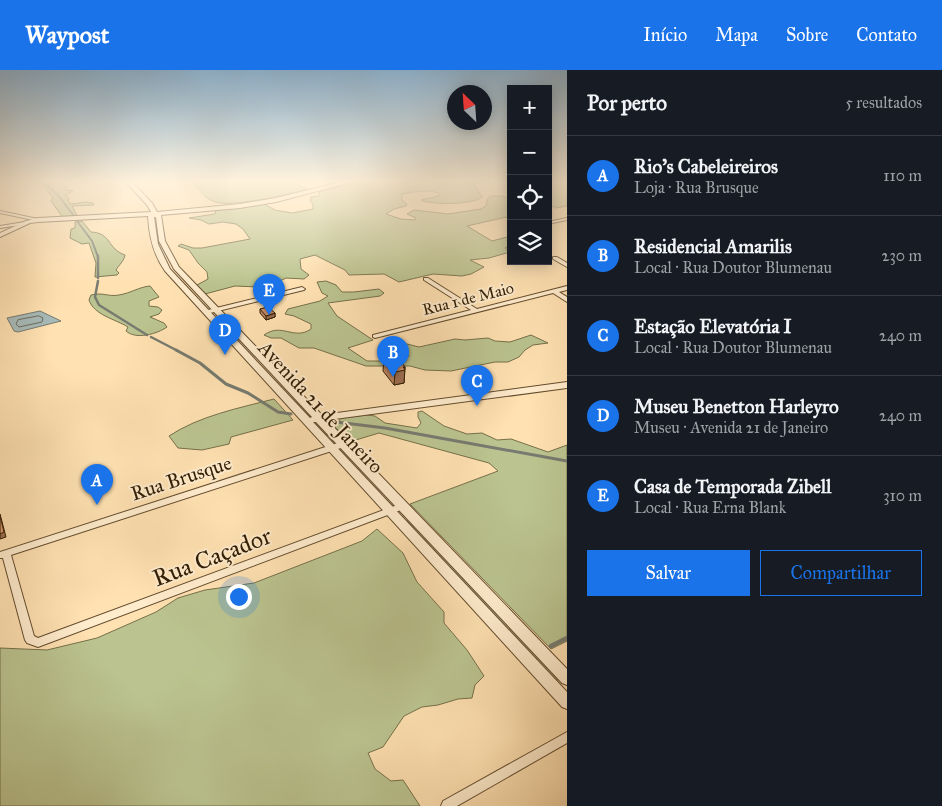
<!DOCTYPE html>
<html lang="pt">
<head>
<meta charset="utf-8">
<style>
	:root { --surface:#171b24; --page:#242831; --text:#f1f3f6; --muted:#9ea1a6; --line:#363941; --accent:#1a73e8 }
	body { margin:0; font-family:"IM FELL Great Primer",serif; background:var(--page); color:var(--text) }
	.controls { position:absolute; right:15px; top:15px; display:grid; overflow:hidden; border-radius:0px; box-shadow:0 2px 12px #0003 }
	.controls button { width:45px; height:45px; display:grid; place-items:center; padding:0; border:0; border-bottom:1px solid var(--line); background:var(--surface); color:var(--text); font:25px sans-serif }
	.compass { position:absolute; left:447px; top:15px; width:45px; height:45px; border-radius:50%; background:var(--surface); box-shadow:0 2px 12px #0003; rotate:335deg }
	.you { position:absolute; left:238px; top:526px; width:18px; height:18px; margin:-12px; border:4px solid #fff; border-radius:50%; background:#1a73e8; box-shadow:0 0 0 8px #1a73e833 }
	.badge { display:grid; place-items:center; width:32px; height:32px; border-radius:50%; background:var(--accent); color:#fff; font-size:16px; font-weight:700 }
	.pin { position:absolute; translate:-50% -41px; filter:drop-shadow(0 1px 2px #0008) }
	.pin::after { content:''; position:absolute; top:26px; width:18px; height:15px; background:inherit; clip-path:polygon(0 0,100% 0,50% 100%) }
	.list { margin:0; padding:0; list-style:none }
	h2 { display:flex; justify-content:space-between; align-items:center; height:65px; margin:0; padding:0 20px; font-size:21px }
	h2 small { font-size:16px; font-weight:400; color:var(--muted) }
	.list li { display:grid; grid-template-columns:32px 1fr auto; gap:15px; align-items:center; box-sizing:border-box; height:80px; padding:0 20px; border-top:1px solid var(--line) }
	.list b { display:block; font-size:19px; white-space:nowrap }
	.list p { margin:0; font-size:16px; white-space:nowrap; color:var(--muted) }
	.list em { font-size:16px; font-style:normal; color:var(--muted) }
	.actions { display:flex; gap:10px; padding:15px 20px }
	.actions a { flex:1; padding:11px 0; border:1px solid var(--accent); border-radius:0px; text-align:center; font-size:18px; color:var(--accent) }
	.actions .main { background:var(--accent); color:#fff }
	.icon { flex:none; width:28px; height:28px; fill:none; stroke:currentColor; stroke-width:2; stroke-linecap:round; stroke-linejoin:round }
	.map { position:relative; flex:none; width:567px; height:736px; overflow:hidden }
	header { display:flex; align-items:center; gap:30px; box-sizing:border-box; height:70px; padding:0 25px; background:var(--accent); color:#fff }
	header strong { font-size:24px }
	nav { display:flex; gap:28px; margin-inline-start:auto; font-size:18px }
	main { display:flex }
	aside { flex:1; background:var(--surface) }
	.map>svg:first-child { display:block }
</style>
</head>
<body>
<header>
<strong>Waypost</strong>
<nav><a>Início</a><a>Mapa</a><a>Sobre</a><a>Contato</a></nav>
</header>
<main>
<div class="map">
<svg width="567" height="736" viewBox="0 0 567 736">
	<rect width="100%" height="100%" fill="#ffe1b2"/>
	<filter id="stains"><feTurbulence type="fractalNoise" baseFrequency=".004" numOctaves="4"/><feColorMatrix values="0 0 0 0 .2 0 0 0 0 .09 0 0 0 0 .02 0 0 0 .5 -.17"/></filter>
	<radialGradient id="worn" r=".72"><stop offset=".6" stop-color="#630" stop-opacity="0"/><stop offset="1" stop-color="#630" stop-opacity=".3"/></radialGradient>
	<!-- green -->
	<g fill="#bbc490" stroke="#76704a">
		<path d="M36,111H72L60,114L67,117L66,120L73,121L66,125L69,129L68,131L71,134L86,132L93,133L94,135L72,136L78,147L63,148L51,131L53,128L42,114Z"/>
		<path d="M198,111H290L307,119C288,124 229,139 213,131C205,128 198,119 193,112Z"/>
		<path d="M362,111H472L482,127C474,135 430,135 421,130L439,126V123C427,119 414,122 402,124V130L407,134L406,136L394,139L386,144L401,149L415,150L416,148L407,144L414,140L448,144L481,139L486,136L488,128L491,126H504L511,132V146L467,156L492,171L511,166V175L505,178L510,182L489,188L470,190L484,197L471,204L462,206L433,204L399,212L384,204L349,205L345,200L315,185L300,189L301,199L309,205L304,209L286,208L274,214L258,217L235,216L205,224L197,215L208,209L207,202L198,193L189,180L178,176L181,174L193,178H202L250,169L243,159L236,154L223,152L209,154L201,150L189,148L215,144L216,139L264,134L275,140L292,143L313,139V134L310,131L311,127L319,126V122Z"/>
		<path d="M548,111H567V136L556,138L548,134Z"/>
		<path d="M82,151L91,162C112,163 107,179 125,185C124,191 119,195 116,200L119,203L117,205L95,207L96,193L89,173L82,174L70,168L71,159L75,158V152Z"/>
		<path d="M326,211L336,215L342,222H354L379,219L384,223L380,226L328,233L337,246L373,270L348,278L367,291H383L409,286L400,277L407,274L419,277L455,269L465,270L488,268L495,271L510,272L531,265L548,273L533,275L525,280L519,287L508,292H495L451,301L425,300L410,296H366L314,278H299L281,268H271L264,265C282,252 294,271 311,259V254L294,246L285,244L288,239L320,231L328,226L322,223L317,212Z"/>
		<path d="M150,216L159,227L149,231V236L158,237L162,240L159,244L150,247L164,253L167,257C157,264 136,270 126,261L128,257C115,249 94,245 89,230L91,225C103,222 108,227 119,225C131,223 139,217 150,216Z"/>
		<path d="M274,329L293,350L231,367L229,374L202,380L178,378L169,366C199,346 239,338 274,329Z"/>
		<path d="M422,341L444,356L467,364L482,363L497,370L511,369L548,382L567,375V571L551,579L410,434L498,401L489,393L379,363L349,372L335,357L341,348L367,345L375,346L385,353L417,358L421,353L418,347V342Z"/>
		<path d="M410,450L559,609L555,611L407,451Z"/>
		<path d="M377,459L403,483L417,512L444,542V553L467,580L484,606L475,615L472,628L458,629L438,635L422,637L404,646L383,677L368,683L375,699L391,711L403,710L420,736H0V578L47,580L97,568L156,542L178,528L205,520L254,513L362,471Z"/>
	</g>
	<!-- water -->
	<path fill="#a7bab9" stroke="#777b70" d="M40,241L61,251L18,262L14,261L7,248Z"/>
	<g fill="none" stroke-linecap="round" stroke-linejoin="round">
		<!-- shore -->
		<path stroke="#6c6b5e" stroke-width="1" d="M39,246L43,248L42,252L19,257L16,254L18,250Z"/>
		<!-- stream-far3 -->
		<g stroke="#777b70" stroke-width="2">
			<path d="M42,111L58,125L74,146"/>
			<path d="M77,151L92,171L98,187"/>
		</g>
		<!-- stream-far2 -->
		<g stroke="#777b70" stroke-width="2.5">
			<path d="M98,186V208"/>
			<path d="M98,211L95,227L99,235L147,265"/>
			<path d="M151,267L178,281"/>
		</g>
		<!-- stream-far1 -->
		<g stroke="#777b70" stroke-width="3">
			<path d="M176,280L200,293L226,314L248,323L278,342L291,344"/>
			<path d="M336,352L385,358L567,391"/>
		</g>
		<!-- stream -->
		<path stroke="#777b70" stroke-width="4.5" d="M551,576L567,568"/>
		<!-- minor casing -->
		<g stroke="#644d2f" stroke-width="2">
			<g id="minor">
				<path d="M0,141L38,149L40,150L38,151L0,143Z"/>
				<path d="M567,148V150L548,154V152Z"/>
				<path d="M25,152H27V154L0,158V156Z"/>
				<path d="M553,187H557L567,193V197L553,189Z"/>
				<path d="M424,208H428L477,239L567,216V220L559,222L567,227V232L553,223L375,268L373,267V265L471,240L424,210Z"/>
				<path d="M302,217L305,219L304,220L206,244L203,242L204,241Z"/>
				<path d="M341,372H344L348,374L347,376L11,485L34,566L38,568L400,434H406L407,436L406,438L38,577L27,573L25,570L3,488H0V482Z"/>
				<path d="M567,662V673L457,736H441L443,731Z"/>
			</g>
		</g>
		<!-- tertiary casing -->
		<g stroke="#644d2f" stroke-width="2">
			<path id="tertiary" d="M125,111H131L152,133L157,142L240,134L276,128L345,111H355L276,132L240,138L161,145L165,171L179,197L322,345L567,312V318L327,350L567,599V615L562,613L316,352H313L567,622V639L562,637L165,201C153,184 149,166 148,146L38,152L30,153L0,167V163L26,151L38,148L151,142L147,135ZM154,147H156L159,171L174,199L312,347L310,348L170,199L158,174Z"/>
		</g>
		<!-- minor -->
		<use href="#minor" fill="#ffeccd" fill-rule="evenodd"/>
		<!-- tertiary -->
		<use href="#tertiary" fill="#ffeccd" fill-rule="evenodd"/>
	</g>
	<!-- wall -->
	<g fill="#bf8663" stroke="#301c03">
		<path d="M260,239L275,243V247L266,250L260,243Z"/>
		<path d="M384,288L397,289L405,297L404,313L394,315L383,301Z"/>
	</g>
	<!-- shaded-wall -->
	<g fill="#9b6d50" stroke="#301c03">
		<path d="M275,243V247L266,250V246Z"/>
		<path d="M403,297H405L404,313L394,315L395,302Z"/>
		<path d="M0,444L6,467L0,469Z"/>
	</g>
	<!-- building -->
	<g fill="#de9c73" stroke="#301c03">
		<path d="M268,237L275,243L266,246L260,239Z"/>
		<path d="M394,286L397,289H399L405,297H403L405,300L395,302L384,288Z"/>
		<path d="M0,446L4,462L0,464Z"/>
	</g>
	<!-- sky -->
	<linearGradient id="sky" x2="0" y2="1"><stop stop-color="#8eb6d5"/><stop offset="0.52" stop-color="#fff2dc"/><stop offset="1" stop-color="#fff2dc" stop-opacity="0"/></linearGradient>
	<rect width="567" height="214" fill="url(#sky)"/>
	<g text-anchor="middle" stroke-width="4" stroke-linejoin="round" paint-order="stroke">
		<!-- far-street labels -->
		<g font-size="16" fill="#301c03" stroke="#ffeccd">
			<text transform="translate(468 228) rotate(-14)" y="6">Rua 1 de Maio</text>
		</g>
		<!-- street labels -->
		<g font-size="20" fill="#301c03" stroke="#ffeccd">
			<text transform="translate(321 337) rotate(47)" y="7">Avenida 21 de Janeiro</text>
			<text transform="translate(181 408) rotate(-18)" y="7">Rua Brusque</text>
		</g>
		<!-- near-street labels -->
		<g font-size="24" fill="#301c03" stroke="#ffeccd">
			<text transform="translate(212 487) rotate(-21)" y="8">Rua Caçador</text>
		</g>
	</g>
	<rect width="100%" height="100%" filter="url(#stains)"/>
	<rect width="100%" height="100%" fill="url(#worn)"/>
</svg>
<div class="controls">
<button>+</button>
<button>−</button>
<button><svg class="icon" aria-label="locate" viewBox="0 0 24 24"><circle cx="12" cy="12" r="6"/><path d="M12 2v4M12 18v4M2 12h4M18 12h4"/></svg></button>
<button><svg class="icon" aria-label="layers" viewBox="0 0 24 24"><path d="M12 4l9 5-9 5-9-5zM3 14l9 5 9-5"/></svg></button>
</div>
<svg class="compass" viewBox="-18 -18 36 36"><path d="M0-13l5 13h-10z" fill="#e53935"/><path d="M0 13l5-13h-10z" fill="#9ea1a6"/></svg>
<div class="you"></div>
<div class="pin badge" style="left:97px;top:435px">A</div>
<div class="pin badge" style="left:393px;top:307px">B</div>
<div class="pin badge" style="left:477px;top:336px">C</div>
<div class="pin badge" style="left:225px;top:285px">D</div>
<div class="pin badge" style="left:269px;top:245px">E</div>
</div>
<aside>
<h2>Por perto<small>5 resultados</small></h2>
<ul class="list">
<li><span class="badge">A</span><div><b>Rio's Cabeleireiros</b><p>Loja · Rua Brusque</p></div><em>110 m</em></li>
<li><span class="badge">B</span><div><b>Residencial Amarilis</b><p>Local · Rua Doutor Blumenau</p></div><em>230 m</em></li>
<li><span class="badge">C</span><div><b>Estação Elevatória I</b><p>Local · Rua Doutor Blumenau</p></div><em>240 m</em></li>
<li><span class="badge">D</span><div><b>Museu Benetton Harleyro</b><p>Museu · Avenida 21 de Janeiro</p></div><em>240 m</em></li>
<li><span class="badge">E</span><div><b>Casa de Temporada Zibell</b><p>Local · Rua Erna Blank</p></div><em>310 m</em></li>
</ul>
<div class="actions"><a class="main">Salvar</a><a>Compartilhar</a></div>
</aside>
</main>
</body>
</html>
